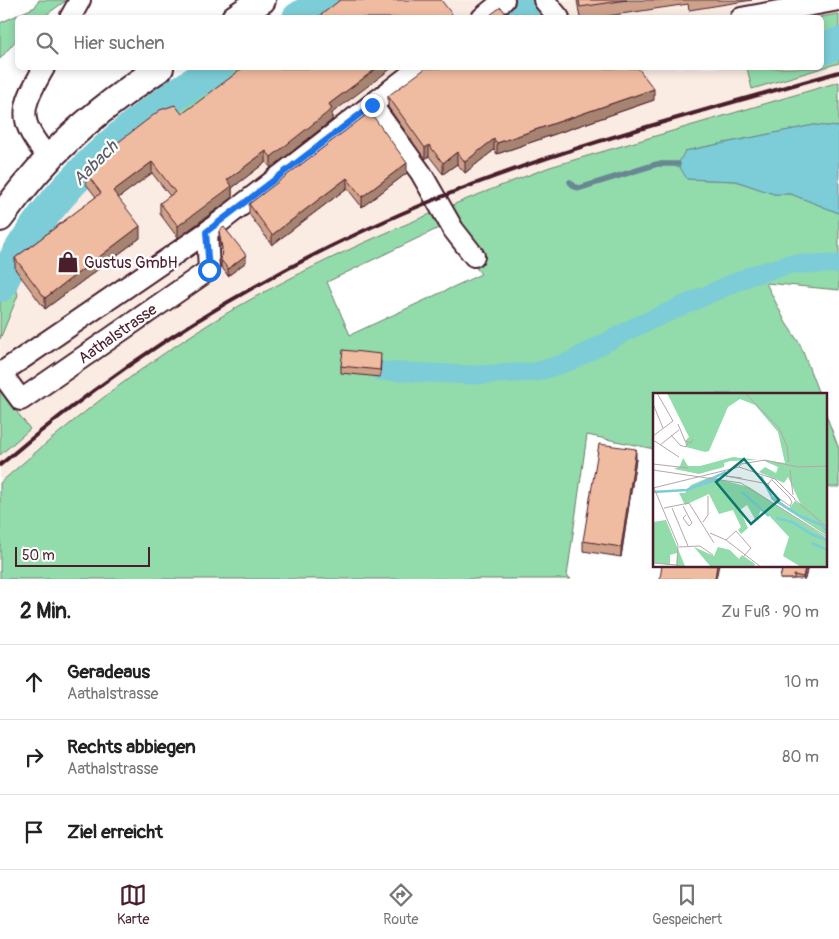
<!DOCTYPE html>
<html lang="de">
<head>
<meta charset="utf-8">
<style>
	:root { --surface:#fff; --page:#f6f6f6; --text:#222; --muted:#767676; --line:#e0e0e0; --accent:#4a1f2b }
	body { margin:0; font-family:Pangolin,sans-serif; background:var(--page); color:var(--text) }
	.scale { position:absolute; left:15px; bottom:12px; width:135px; box-sizing:border-box; padding-left:5px; border:2px solid #4a1f2b; border-top:0; font-size:14px; line-height:18px; white-space:nowrap; color:#4a1f2b; -webkit-text-stroke:4px #fff; paint-order:stroke }
	.stop { position:absolute; width:15px; height:15px; margin:-11px; border:4px solid #1a73e8; border-radius:50%; background:#fff }
	.stop.end { background:#1a73e8; border-color:#fff; box-shadow:0 1px 5px #0008 }
	.list { margin:0; padding:0; list-style:none }
	h2 { display:flex; justify-content:space-between; align-items:center; height:65px; margin:0; padding:0 20px; font-size:21px }
	h2 small { font-size:16px; font-weight:400; color:var(--muted) }
	.list li { display:grid; grid-template-columns:32px 1fr auto; gap:15px; align-items:center; box-sizing:border-box; height:75px; padding:0 20px; border-top:1px solid var(--line) }
	.list b { display:block; font-size:19px; white-space:nowrap }
	.list p { margin:0; font-size:16px; white-space:nowrap; color:var(--muted) }
	.list em { font-size:16px; font-style:normal; color:var(--muted) }
	.icon { flex:none; width:28px; height:28px; fill:none; stroke:currentColor; stroke-width:2; stroke-linecap:round; stroke-linejoin:round }
	.map { position:relative; flex:none; width:839px; height:579px; overflow:hidden }
	.search { position:absolute; background:var(--surface); box-shadow:0 2px 8px #0003; left:15px; right:15px; top:15px; height:55px; display:flex; align-items:center; gap:12px; box-sizing:border-box; padding:0 18px; border-radius:8px; color:var(--muted); font-size:19px }
	.sheet { height:290px; background:var(--surface) }
	nav { display:flex; justify-content:space-around; align-items:center; box-sizing:border-box; height:70px; border-top:1px solid var(--line); background:var(--surface); font-size:14px; color:var(--muted) }
	nav a { display:grid; justify-items:center; gap:2px }
	nav .on { color:var(--accent) }
	.map>svg:first-child { display:block }
</style>
</head>
<body>
<div class="map">
<svg width="839" height="579" viewBox="0 0 839 579">
	<rect width="100%" height="100%" fill="#fff"/>
	<filter id="ink" filterUnits="userSpaceOnUse"><feTurbulence type="fractalNoise" baseFrequency=".02" numOctaves="2"/><feDisplacementMap in="SourceGraphic" scale="10" xChannelSelector="R" yChannelSelector="G"/><feConvolveMatrix kernelMatrix="1 2 1 2 8 2 1 2 1" color-interpolation-filters="sRGB"/></filter>
	<g filter="url(#ink)">
		<!-- built -->
		<g fill="#faebe3">
			<path d="M338,0H839V14L820,18H315Z"/>
			<path d="M839,63V82L550,167L443,208L208,325L164,353L111,393L43,445L0,483V455L30,429L0,390V339L18,295L10,266L88,172L247,68H747L752,89Z"/>
		</g>
		<!-- green -->
		<g fill="#92dbab" stroke="#6e7d6b" fill-rule="evenodd">
			<path d="M39,0H67L43,17L18,18L17,39L0,59V23L35,7Z"/>
			<path d="M308,0H338L315,17H279Z"/>
			<path d="M839,14V63L752,89L747,68H822L820,17Z"/>
			<path d="M197,68H247L181,116L88,172L10,266L18,295L0,339V261L16,235L65,173L89,149L168,85Z"/>
			<path d="M839,82V127L814,125L685,151L687,179L736,181L774,194H791L839,213V290L766,283L786,323L800,344L819,394H654V449L587,435L567,576L571,579H0V483C76,416 158,352 246,302C343,248 446,206 550,167ZM443,226L481,274L350,335L327,282Z"/>
			<path d="M0,390L30,429L0,455Z"/>
			<path d="M825,412L839,449V487H825Z"/>
		</g>
		<!-- water -->
		<path fill="#7ccdd7" stroke="#688792" d="M814,125L839,127V213L791,194H774L736,181L687,179L678,164L685,151Z"/>
		<g fill="none" stroke-linecap="round" stroke-linejoin="round">
			<!-- stream -->
			<path stroke="#688792" stroke-width="5.5" d="M570,182L575,187L580,188L657,164H678"/>
			<!-- canal -->
			<path stroke="#7ccdd7" stroke-width="19" d="M380,371L476,375L536,372L571,361L635,327L752,275L791,264H839"/>
			<!-- river -->
			<g stroke="#7ccdd7" stroke-width="32">
				<path d="M511,0L531,18"/>
				<path d="M298,18L327,0"/>
				<path d="M822,49L839,43"/>
				<path d="M0,286C45,192 130,120 218,68"/>
			</g>
			<!-- minor casing -->
			<g stroke="#4a1f2b" stroke-width="24">
				<g id="minor">
					<path d="M544,0L559,18"/>
					<path d="M70,18L80,0"/>
					<path d="M482,18L504,0"/>
					<path d="M741,18L839,0"/>
					<path d="M44,68C21,108 16,119 48,157"/>
					<path d="M372,105L421,173L453,229L474,256"/>
					<path d="M207,232L209,270L21,400L1,373L207,232L419,68"/>
				</g>
			</g>
			<!-- major casing -->
			<g stroke="#4a1f2b" stroke-width="30">
				<g id="major">
					<path d="M235,18L262,0"/>
					<path d="M0,218C48,152 92,113 160,68"/>
				</g>
			</g>
			<!-- minor -->
			<use href="#minor" stroke="#fff" stroke-width="20"/>
			<!-- major -->
			<use href="#major" stroke="#fff" stroke-width="26"/>
			<!-- rail -->
			<path stroke="#4a1f2b" stroke-width="4" d="M0,465C130,354 277,264 436,199C566,146 704,111 839,72"/>
		</g>
		<!-- wall -->
		<g fill="#cea18a" stroke="#4a1f2b">
			<path d="M577,0H752L689,10L688,4L594,18H580Z"/>
			<path d="M388,96L654,100L497,154L494,150L465,173L457,164L443,174L429,156L425,159L388,107Z"/>
			<path d="M370,112L407,173L362,207L347,188L272,245L249,214V204Z"/>
			<path d="M332,113V120L271,168L266,162L232,188V198L178,238L160,214V203L170,196L152,173L118,198L140,238L45,309L15,269V258L96,197L86,184V173L90,170V167L182,114Z"/>
			<path d="M219,231L246,262L228,276L221,266L222,252L219,238Z"/>
			<path d="M381,361L380,377L341,373V366Z"/>
			<path d="M636,459L621,557L583,551V541Z"/>
			<path d="M783,565H808L805,579H780Z"/>
		</g>
		<!-- shaded-wall -->
		<g fill="#a78371" stroke="#4a1f2b">
			<path d="M377,68H392L332,113V120L271,168V157L329,104Z"/>
			<path d="M654,89V100L497,154V143Z"/>
			<path d="M494,139V150L465,173V162Z"/>
			<path d="M429,145V156L425,159V148Z"/>
			<path d="M266,151V162L232,188V198L178,238V226L227,180Z"/>
			<path d="M457,152V164L443,174V163Z"/>
			<path d="M152,162V173L113,202V191Z"/>
			<path d="M407,163V173L362,207V197Z"/>
			<path d="M347,178V188L272,245V235Z"/>
			<path d="M140,226V238L45,309V298Z"/>
			<path d="M246,255V262L228,276V269Z"/>
			<path d="M636,449V459L621,557V547Z"/>
			<path d="M717,565H719L716,579H715Z"/>
			<path d="M806,565H808L805,579H803Z"/>
		</g>
		<!-- building -->
		<g fill="#efbba1" stroke="#4a1f2b">
			<path d="M340,0H441L455,18H317Z"/>
			<path d="M579,0H627L580,7Z"/>
			<path d="M501,7L509,18H486Z"/>
			<path d="M243,68H377L329,104L332,109L271,157L266,151L227,180L232,186L178,226L160,203L175,192L152,162L113,191L140,226L45,298L15,258L101,193L86,173L91,169L90,167L103,154L160,110L175,105L182,114Z"/>
			<path d="M426,68H638L654,89L497,143L494,139L465,162L457,152L443,163L429,145L425,148L388,96Z"/>
			<path d="M370,112L407,163L362,197L347,178L272,235L249,204Z"/>
			<path d="M224,227L246,255L228,269L221,260L222,248L219,231Z"/>
			<path d="M343,350L381,354L380,370L341,366Z"/>
			<path d="M599,444L636,449L621,547L583,541Z"/>
			<path d="M662,565H717L715,579H660Z"/>
			<path d="M783,565H806L803,577L794,575V579H780Z"/>
		</g>
	</g>
	<g fill="none" stroke-linecap="round" stroke-linejoin="round" filter="url(#ink)">
		<!-- route -->
		<path stroke="#1a73e8" stroke-width="6" d="M209,270L206,232L372,105"/>
	</g>
	<!-- icons -->
	<defs>
		<g id="shop-bare" transform="scale(1.725)"><path d="M-5-2.5h2.3a2.7 3.5 0 0 1 5.4 0H5L5.5 6h-11ZM-1.5-2.5h3a1.5 2.3 0 0 0-3 0Z" fill="#4a1f2b" stroke="#fff" stroke-width="2.5" paint-order="stroke"/></g>
	</defs>
	<g fill-rule="evenodd">
		<use href="#shop-bare" x="68" y="262"/>
	</g>
	<g text-anchor="middle" stroke-width="4.5" stroke-linejoin="round" paint-order="stroke">
		<!-- poi labels -->
		<g font-size="16" fill="#4a1f2b" stroke="#fff" text-anchor="start">
			<text x="84" y="268">Gustus GmbH</text>
		</g>
		<!-- street labels -->
		<g font-size="16" fill="#4a1f2b" stroke="#fff">
			<text transform="translate(117 333) rotate(-35)" y="6">Aathalstrasse</text>
		</g>
		<!-- water labels -->
		<g font-size="18" font-style="italic" fill="#5c5c67" stroke="#fff">
			<text transform="translate(95 163) rotate(-45)" y="6">Aabach</text>
		</g>
	</g>
	<!-- overview -->
	<g transform="translate(653 393)">
		<rect width="174" height="174" fill="#fff"/>
		<path d="M14,0H29L27,7L29,0H174V143L118,106L120,103L136,115L142,108L148,112L135,84L131,90L106,79L112,74L123,80L125,74L109,67L132,70L125,39L102,12L87,6L75,14L56,58L52,59L33,54L32,48L36,44ZM80,64L105,67L77,68L71,70V74L46,81L21,76L27,73L30,65L35,73H47ZM57,84L96,94L174,145V174H148L130,163L136,144L109,115L103,128L94,112L87,117L95,135L88,141L85,137L88,134L80,117L66,121L56,101L32,112L26,100H32L38,92ZM13,127L32,173L42,174H23L24,160L17,162V172L0,170V129ZM41,154L61,163L65,154L77,157L86,166L89,162L102,171L101,174H58Z" fill="#92dbab"/>
		<path fill="none" stroke="#7ccdd7" stroke-width="2.5" d="M108,83L120,106L147,123L169,132L174,139M39,95L65,86M0,99L34,97L73,79M89,99L116,123M123,125L139,129L160,142L174,147M159,150L174,157"/>
		<path fill="none" stroke="#b7a5aa" stroke-width="1" d="M92,0L126,35L134,53L136,69M0,11L10,35M25,31L32,48L38,50L40,46M18,42L27,52L33,54L35,50M0,43L20,28L4,0M0,47L26,64M7,52L26,37M0,71L35,75M86,74L88,71L112,67L145,74L174,73M0,77L88,90L174,144M137,77L140,102M89,85L73,83L115,91L120,85M115,91L117,99L137,113L139,109L136,104L119,87M0,95L86,74L122,86L142,106M1,95L25,152L24,174M141,106L174,134M30,113L39,130L36,133L30,125L33,122M11,115L36,110L61,150M19,115L35,153M50,129L55,122V103M57,140L73,147L108,174M73,147L83,138L98,155L91,163M26,154L47,153L60,162M0,170L24,172"/>
		<path fill="#0f766e" fill-opacity="0.15" stroke="#0f766e" stroke-width="2.5" d="M91,66L126,107L98,131L63,89Z"/>
		<rect width="174" height="174" fill="none" stroke="#4a1f2b" stroke-width="2.5"/>
	</g>
</svg>
<div class="scale">50 m</div>
<div class="stop" style="left:209px;top:270px"></div>
<div class="stop end" style="left:372px;top:105px"></div>
<div class="search"><svg class="icon" aria-label="search" viewBox="0 0 24 24"><circle cx="10" cy="10" r="6"/><path d="M15 15l6 6"/></svg>Hier suchen</div>
</div>
<section class="sheet">
<h2>2 Min.<small>Zu Fuß · 90 m</small></h2>
<ul class="list">
<li><svg class="icon" aria-label="ahead" viewBox="0 0 24 24"><path d="M12 20V5M6 11l6-6 6 6"/></svg><div><b>Geradeaus</b><p>Aathalstrasse</p></div><em>10 m</em></li>
<li><svg class="icon" aria-label="right" viewBox="0 0 24 24"><path d="M7 20v-9h11M14 6l5 5-5 5"/></svg><div><b>Rechts abbiegen</b><p>Aathalstrasse</p></div><em>80 m</em></li>
<li><svg class="icon" aria-label="arrive" viewBox="0 0 24 24"><path d="M6 21V4h12l-3 4 3 4H6"/></svg><div><b>Ziel erreicht</b></div></li>
</ul>
</section>
<nav>
<a class="on"><svg class="icon" aria-label="map" viewBox="0 0 24 24"><path d="M3 6l6-2 6 2 6-2v14l-6 2-6-2-6 2zM9 4v14M15 6v14"/></svg>Karte</a>
<a><svg class="icon" aria-label="directions" viewBox="0 0 24 24"><path d="M12 3l9 9-9 9-9-9zM9 14v-3h6M13 9l2 2-2 2"/></svg>Route</a>
<a><svg class="icon" aria-label="saved" viewBox="0 0 24 24"><path d="M7 4h10v16l-5-4-5 4z"/></svg>Gespeichert</a>
</nav>
</body>
</html>
